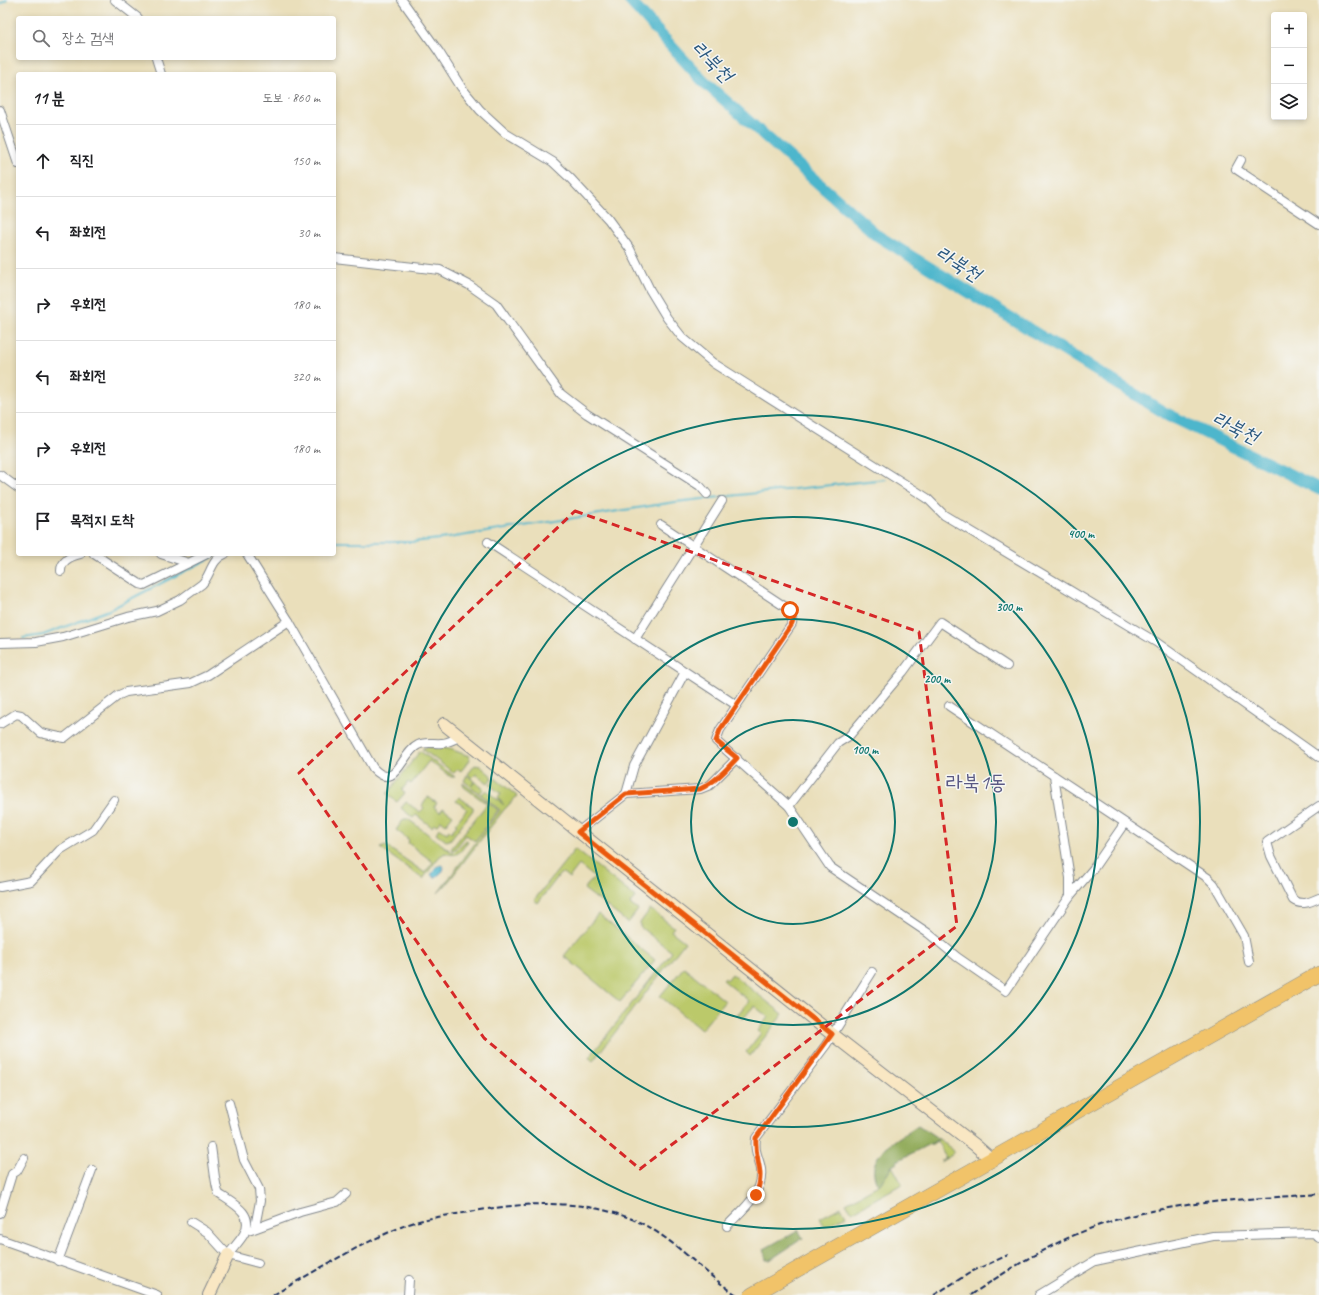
<!DOCTYPE html>
<html lang="ko">
<head>
<meta charset="utf-8">
<style>
	:root { --surface:#fff; --page:#f6f6f6; --text:#202124; --muted:#757577; --line:#e0e0e0 }
	body { margin:0; font-family:Caveat,"Poor Story",sans-serif; background:var(--page); color:var(--text) }
	.controls { position:absolute; right:12px; top:12px; display:grid; overflow:hidden; border-radius:4px; box-shadow:0 2px 6px #0003 }
	.controls button { width:36px; height:36px; display:grid; place-items:center; padding:0; border:0; border-bottom:1px solid var(--line); background:var(--surface); color:var(--text); font:20px sans-serif }
	.stop { position:absolute; width:12px; height:12px; margin:-9px; border:3px solid #ea580c; border-radius:50%; background:#fff }
	.stop.end { background:#ea580c; border-color:#fff; box-shadow:0 1px 4px #0008 }
	.list { margin:0; padding:0; list-style:none }
	h2 { display:flex; justify-content:space-between; align-items:center; height:52px; margin:0; padding:0 16px; font-size:17px }
	h2 small { font-size:13px; font-weight:400; color:var(--muted) }
	.list li { display:grid; grid-template-columns:26px 1fr auto; gap:12px; align-items:center; box-sizing:border-box; height:72px; padding:0 16px; border-top:1px solid var(--line) }
	.list b { display:block; font-size:15px; white-space:nowrap }
	.list em { font-size:13px; font-style:normal; color:var(--muted) }
	.icon { flex:none; width:22px; height:22px; fill:none; stroke:currentColor; stroke-width:2; stroke-linecap:round; stroke-linejoin:round }
	.map { position:relative; flex:none; width:1319px; height:1295px; overflow:hidden }
	.search { position:absolute; background:var(--surface); box-shadow:0 2px 6px #0003; left:16px; top:16px; width:320px; height:44px; display:flex; align-items:center; gap:10px; box-sizing:border-box; padding:0 14px; border-radius:4px; color:var(--muted); font-size:15px }
	.panel { position:absolute; background:var(--surface); box-shadow:0 2px 6px #0003; left:16px; top:72px; width:320px; height:484px; border-radius:4px }
	.map>svg:first-child { display:block }
</style>
</head>
<body>
<div class="map">
<svg width="1319" height="1295" viewBox="0 0 1319 1295">
	<rect width="100%" height="100%" fill="#f6f6f2"/>
	<filter id="ink" filterUnits="userSpaceOnUse"><feTurbulence type="fractalNoise" baseFrequency=".025" numOctaves="2"/><feDisplacementMap in="SourceGraphic" scale="8" xChannelSelector="R" yChannelSelector="G"/><feConvolveMatrix kernelMatrix="1 2 1 2 8 2 1 2 1" color-interpolation-filters="sRGB"/></filter>
	<filter id="wash" filterUnits="userSpaceOnUse"><feTurbulence type="fractalNoise" baseFrequency=".012" numOctaves="4" result="noise"/><feDisplacementMap in="SourceGraphic" scale="16" xChannelSelector="R" yChannelSelector="G"/><feGaussianBlur stdDeviation="0.9" result="paint"/><feColorMatrix in="noise" values="0 0 0 0 0 0 0 0 0 0 0 0 0 0 0 0 0 1.4 0 .05"/><feComposite in="paint" operator="in"/></filter>
	<g filter="url(#wash)">
		<rect width="100%" height="100%" fill="#eadfbb"/>
		<!-- green -->
		<g fill="#bbc96b" stroke="#6b7c64">
			<path d="M426,747L450,749L469,756L470,760L461,771L458,769L454,773L422,749Z"/>
			<path d="M420,751L455,777H451L429,761L411,784L408,782L402,790L405,793L397,802L387,794Z"/>
			<path d="M475,765L480,766L493,777L488,783L476,774L472,778L468,774Z"/>
			<path d="M467,775L474,781L472,785L475,782L484,789L480,792L482,794L486,790L504,805L498,798L501,794L490,785L495,778L517,796L503,811L445,886L438,893L500,810L464,781Z"/>
			<path d="M463,783L498,810L475,841L466,835L455,849L453,850L451,849L487,804L464,787Z"/>
			<path d="M428,797L437,803L434,807L440,812L443,808L453,815L446,824L441,820L437,825L434,824L432,827L416,815L413,818L401,808L406,802L420,812L424,808L422,806Z"/>
			<path d="M459,797L473,807V810L450,840L446,841L436,833L439,828L447,833L449,830L451,832L457,825L455,824L467,809L456,801Z"/>
			<path d="M404,819H408L453,853L466,840L468,841C461,851 458,858 445,853L439,857L423,879L380,848L386,846L425,873L433,862L408,843L409,840L396,830Z"/>
			<path d="M575,849L635,897L630,904L638,910L628,923L584,889L594,877L579,865L569,878L563,873L560,874L538,903L534,900Z"/>
			<path d="M650,909L674,927L671,931L685,942L593,1061L589,1058L672,952L640,927V923Z"/>
			<path d="M598,914L655,960L620,1002L564,956Z"/>
			<path d="M684,967L725,1001L701,1030L660,996Z"/>
			<path d="M732,974L783,1014L750,1056L746,1052L761,1033L758,1031L768,1017L754,1006L743,1019L737,1015L749,1001L723,980L725,978L727,980Z"/>
			<path d="M939,1139L954,1151L952,1155L940,1162L946,1157L937,1141L931,1145L930,1143Z"/>
			<path d="M892,1166L902,1184L852,1212L846,1203L880,1184Z"/>
			<path d="M841,1207L846,1216L825,1227L820,1218Z"/>
		</g>
		<!-- forest -->
		<g fill="#94ad5f" stroke="#586e5e">
			<path d="M918,1125L939,1139L897,1161V1163L892,1166L880,1184L878,1185C861,1156 898,1139 918,1125Z"/>
			<path d="M798,1230L803,1238L770,1260H766L764,1249Z"/>
		</g>
		<!-- water -->
		<path fill="#4eb6cc" stroke="#347295" d="M441,865L444,867L443,871L435,878L431,875L437,867Z"/>
		<g fill="none" stroke-linecap="round" stroke-linejoin="round">
			<!-- stream -->
			<g stroke="#4eb6cc" stroke-width="2">
				<path d="M0,4L7,0"/>
				<path d="M334,542H412L448,538L675,502L886,479"/>
				<path d="M23,638L43,635L109,610L216,555"/>
			</g>
			<!-- river -->
			<path stroke="#4eb6cc" stroke-width="12" d="M629,0L703,81L878,236L1165,413L1319,489"/>
		</g>
	</g>
	<g filter="url(#ink)">
		<g fill="none" stroke-linecap="round" stroke-linejoin="round">
			<!-- street casing -->
			<g stroke="#82878c" stroke-width="10">
				<g id="street">
					<path d="M115,0L138,18"/>
					<path d="M402,0L439,52L461,87L480,110L505,133L553,162L571,179L608,219L630,249L650,290L667,318L682,337L713,363L927,498L944,515L1156,642L1319,757"/>
					<path d="M156,58L161,74"/>
					<path d="M0,110L18,164"/>
					<path d="M1241,160L1236,169L1319,224"/>
					<path d="M334,258L440,270L469,285L496,304L561,394L587,414L700,486L707,494"/>
					<path d="M0,475L18,488"/>
					<path d="M661,525L790,610L793,618L792,624L720,730L716,741L789,806L838,743L849,736L903,672L940,622L1007,666"/>
					<path d="M488,542L736,705"/>
					<path d="M94,554L140,584L144,585L207,554"/>
					<path d="M161,554L189,563"/>
					<path d="M247,554L289,621L373,768C396,793 401,753 418,745C425,741 435,744 442,743C448,743 454,739 460,737"/>
					<path d="M61,571C61,561 71,556 80,554"/>
					<path d="M635,639L722,501"/>
					<path d="M0,643L36,642L63,637L128,617L157,611L180,600L202,584C211,575 211,559 225,554"/>
					<path d="M949,706L1208,878L1214,884L1244,936L1249,962"/>
					<path d="M0,724L16,714L21,715L41,733L64,738L119,695L126,692L191,683L208,675L289,621"/>
					<path d="M1054,776L1070,878V896"/>
					<path d="M626,794L634,766L685,672"/>
					<path d="M789,806L830,867L928,933L957,957L1006,991L1070,896L1093,869L1124,824"/>
					<path d="M1319,806L1267,842L1271,856L1293,900C1302,906 1310,902 1319,898"/>
					<path d="M578,832L626,794L700,789L710,785L737,758"/>
					<path d="M0,887L31,881L60,850L93,830L114,800"/>
					<path d="M229,1103L244,1160L259,1189L260,1201L255,1227"/>
					<path d="M211,1147C213,1158 215,1188 219,1194C234,1204 255,1214 244,1234C240,1241 233,1248 228,1255"/>
					<path d="M0,1213L12,1174L17,1171L24,1158"/>
					<path d="M191,1222L207,1232L228,1255L258,1263"/>
					<path d="M727,1226C742,1210 764,1194 761,1169C759,1156 754,1154 756,1138L826,1045L872,972"/>
					<path d="M251,1230L300,1212L337,1202L346,1194"/>
					<path d="M0,1239L157,1295"/>
					<path d="M58,1261L92,1170"/>
					<path d="M408,1295L409,1280"/>
					<path d="M1039,1295L1095,1261L1213,1236L1314,1233L1319,1238"/>
				</g>
			</g>
			<!-- secondary casing -->
			<g stroke="#82878c" stroke-width="14">
				<g id="secondary">
					<path d="M444,724L832,1034L975,1145L991,1159"/>
					<path d="M209,1295L228,1255"/>
				</g>
			</g>
			<!-- highway casing -->
			<g stroke="#82878c" stroke-width="16">
				<path id="highway" d="M752,1295L1319,974"/>
			</g>
			<!-- street -->
			<use href="#street" stroke="#fff" stroke-width="8"/>
			<!-- secondary -->
			<use href="#secondary" stroke="#f9e7c3" stroke-width="12"/>
			<!-- highway -->
			<use href="#highway" stroke="#f1c369" stroke-width="15"/>
			<!-- rail -->
			<g stroke="#1b2f5e" stroke-width="2" stroke-dasharray="6 3" stroke-linecap="butt">
				<path d="M273,1295C315,1271 356,1246 401,1227C420,1219 442,1216 463,1213C519,1203 577,1197 632,1219C672,1235 701,1272 737,1295"/>
				<path d="M934,1295L973,1271L1008,1255"/>
				<path d="M971,1295C1022,1260 1074,1229 1134,1215C1194,1200 1258,1199 1319,1194"/>
			</g>
		</g>
	</g>
	<g fill="none" stroke-linecap="round" stroke-linejoin="round" filter="url(#ink)">
		<!-- route -->
		<path stroke="#ea580c" stroke-width="5" d="M756,1195C766,1169 754,1162 756,1138L832,1034L578,832L626,794L700,789C715,782 726,770 737,758L716,741L720,730L792,624L794,618L790,610"/>
	</g>
	<!-- marked area -->
	<path fill="none" stroke="#d62828" stroke-width="3" stroke-dasharray="8 5" stroke-linejoin="round" d="M575,511L919,632L957,926L640,1169L484,1038L299,773Z"/>
	<!-- distance rings -->
	<g fill="none" stroke="#0f766e" stroke-width="2">
		<circle cx="793" cy="822" r="102"/>
		<circle cx="793" cy="822" r="203"/>
		<circle cx="793" cy="822" r="305"/>
		<circle cx="793" cy="822" r="407"/>
	</g>
	<g text-anchor="middle" stroke-width="3" stroke-linejoin="round" paint-order="stroke">
		<!-- water labels -->
		<g font-size="20" font-style="italic" fill="#2a587f" stroke="#f6f6f2">
			<text transform="translate(713 61) rotate(45)" y="7">라북천</text>
			<text transform="translate(959 263) rotate(32)" y="7">라북천</text>
			<text transform="translate(1236 427) rotate(26)" y="7">라북천</text>
		</g>
		<!-- quarter labels -->
		<g font-size="21" fill="#5a5984" stroke="#f6f6f2">
			<text x="976" y="789">라북1동</text>
		</g>
	</g>
	<circle cx="793" cy="822" r="6" fill="#0f766e" stroke="#f6f6f2" stroke-width="2"/>
	<g font-size="12" text-anchor="middle" font-weight="bold" fill="#0f766e" stroke="#f6f6f2" stroke-width="3" stroke-linejoin="round" paint-order="stroke">
		<text x="1081" y="538">400 m</text>
		<text x="1009" y="611">300 m</text>
		<text x="937" y="683">200 m</text>
		<text x="865" y="754">100 m</text>
	</g>
</svg>
<div class="controls">
<button>+</button>
<button>−</button>
<button><svg class="icon" aria-label="layers" viewBox="0 0 24 24"><path d="M12 4l9 5-9 5-9-5zM3 14l9 5 9-5"/></svg></button>
</div>
<div class="stop" style="left:790px;top:610px"></div>
<div class="stop end" style="left:756px;top:1195px"></div>
<div class="search"><svg class="icon" aria-label="search" viewBox="0 0 24 24"><circle cx="10" cy="10" r="6"/><path d="M15 15l6 6"/></svg>장소 검색</div>
<section class="panel">
<h2>11 분<small>도보 · 860 m</small></h2>
<ul class="list">
<li><svg class="icon" aria-label="ahead" viewBox="0 0 24 24"><path d="M12 20V5M6 11l6-6 6 6"/></svg><div><b>직진</b></div><em>150 m</em></li>
<li><svg class="icon" aria-label="left" viewBox="0 0 24 24"><path d="M17 20v-9H6M10 6l-5 5 5 5"/></svg><div><b>좌회전</b></div><em>30 m</em></li>
<li><svg class="icon" aria-label="right" viewBox="0 0 24 24"><path d="M7 20v-9h11M14 6l5 5-5 5"/></svg><div><b>우회전</b></div><em>180 m</em></li>
<li><svg class="icon" aria-label="left" viewBox="0 0 24 24"><path d="M17 20v-9H6M10 6l-5 5 5 5"/></svg><div><b>좌회전</b></div><em>320 m</em></li>
<li><svg class="icon" aria-label="right" viewBox="0 0 24 24"><path d="M7 20v-9h11M14 6l5 5-5 5"/></svg><div><b>우회전</b></div><em>180 m</em></li>
<li><svg class="icon" aria-label="arrive" viewBox="0 0 24 24"><path d="M6 21V4h12l-3 4 3 4H6"/></svg><div><b>목적지 도착</b></div></li>
</ul>
</section>
</div>
</body>
</html>
